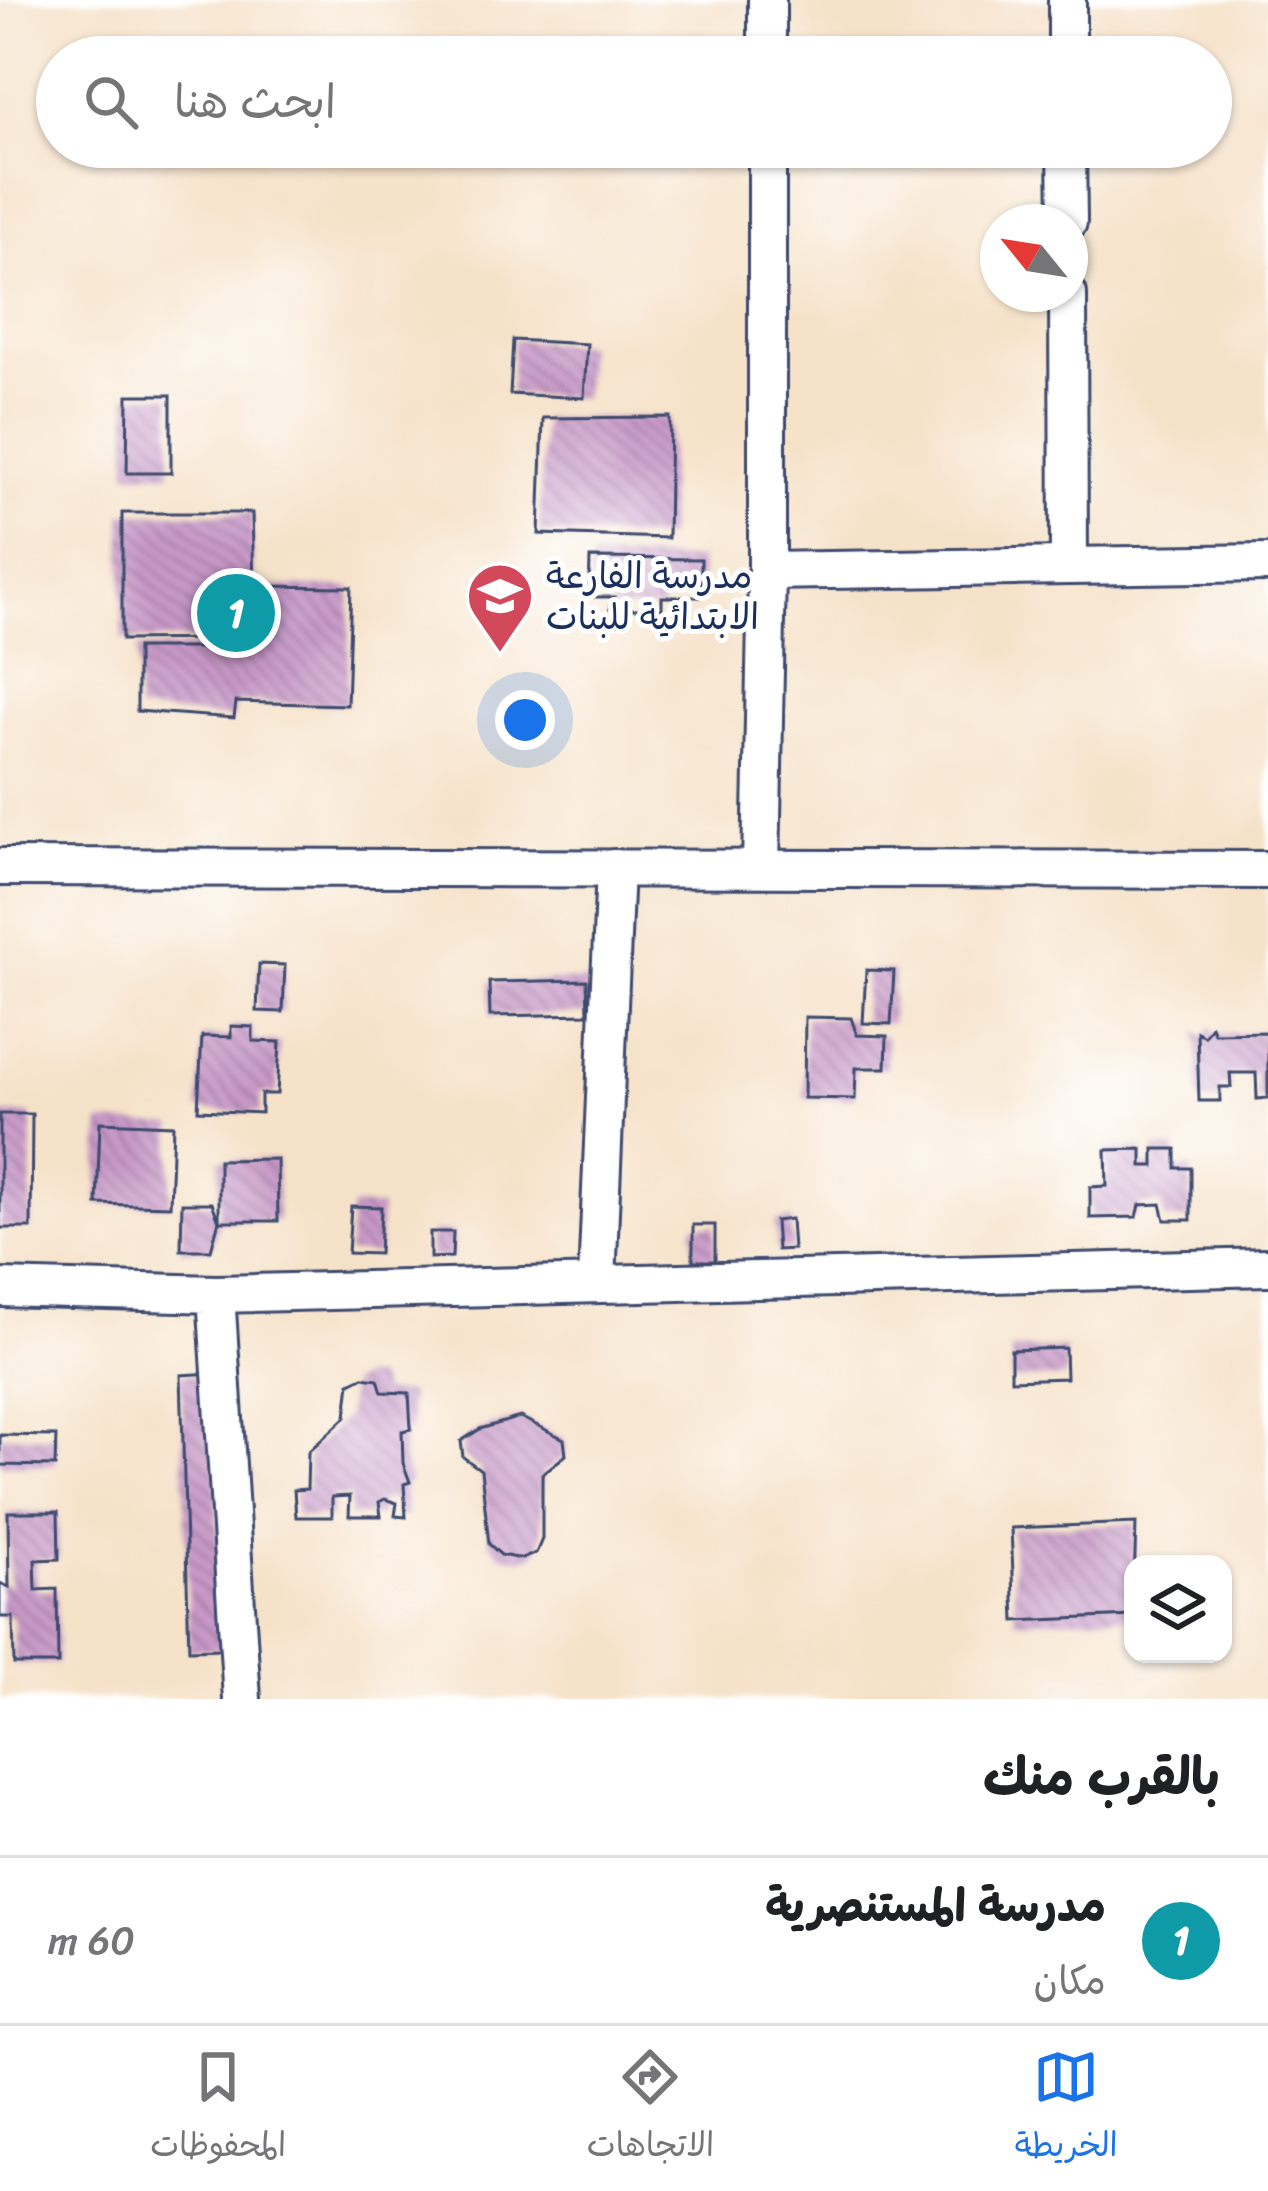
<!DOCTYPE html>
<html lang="ar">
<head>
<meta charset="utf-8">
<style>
	:root { --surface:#fff; --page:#f6f6f6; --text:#202124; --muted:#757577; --line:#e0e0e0; --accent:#1a73e8 }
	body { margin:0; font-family:Sriracha,"Playpen Sans Arabic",sans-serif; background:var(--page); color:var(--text); direction:rtl }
	.controls { position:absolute; right:36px; bottom:36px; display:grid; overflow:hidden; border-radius:24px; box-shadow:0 3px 9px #0004 }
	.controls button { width:108px; height:108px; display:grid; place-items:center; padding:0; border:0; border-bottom:3px solid var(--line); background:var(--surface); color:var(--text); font:60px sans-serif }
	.compass { position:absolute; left:980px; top:204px; width:108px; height:108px; border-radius:50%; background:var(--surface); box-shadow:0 3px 9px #0004; rotate:300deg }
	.you { position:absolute; left:525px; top:720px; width:42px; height:42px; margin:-30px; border:9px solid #fff; border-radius:50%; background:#1a73e8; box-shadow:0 0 0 18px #1a73e833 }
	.badge { display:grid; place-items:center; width:78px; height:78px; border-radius:50%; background:var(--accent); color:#fff; font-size:39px; font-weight:700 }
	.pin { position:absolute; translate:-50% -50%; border:6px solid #fff; box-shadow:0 3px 12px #0006 }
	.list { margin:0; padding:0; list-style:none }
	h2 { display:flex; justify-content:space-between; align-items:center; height:156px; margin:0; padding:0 48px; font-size:51px }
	h2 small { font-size:39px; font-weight:400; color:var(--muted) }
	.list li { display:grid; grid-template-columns:78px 1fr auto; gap:36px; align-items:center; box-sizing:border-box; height:168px; padding:0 48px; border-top:3px solid var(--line) }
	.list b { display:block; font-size:45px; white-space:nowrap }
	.list p { margin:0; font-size:39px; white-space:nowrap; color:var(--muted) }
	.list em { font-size:39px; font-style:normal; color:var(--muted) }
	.icon { flex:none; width:66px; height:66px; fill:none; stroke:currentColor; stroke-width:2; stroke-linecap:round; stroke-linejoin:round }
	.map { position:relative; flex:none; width:1268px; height:1699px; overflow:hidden; direction:ltr }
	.search { position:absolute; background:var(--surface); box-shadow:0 3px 9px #0004; left:36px; right:36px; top:36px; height:132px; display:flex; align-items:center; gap:30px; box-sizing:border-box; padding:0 42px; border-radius:66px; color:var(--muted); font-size:45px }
	.sheet { height:324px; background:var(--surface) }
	nav { display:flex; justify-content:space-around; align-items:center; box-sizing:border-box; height:168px; border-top:3px solid var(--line); background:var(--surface); font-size:33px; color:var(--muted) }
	nav a { display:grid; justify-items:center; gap:6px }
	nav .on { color:var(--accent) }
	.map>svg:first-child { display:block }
</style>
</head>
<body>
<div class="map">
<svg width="1268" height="1699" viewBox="0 0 1268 1699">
	<defs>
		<pattern id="building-back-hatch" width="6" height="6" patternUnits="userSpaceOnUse" patternTransform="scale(3)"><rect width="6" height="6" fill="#c899c7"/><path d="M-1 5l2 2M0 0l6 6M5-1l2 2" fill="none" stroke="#a27da5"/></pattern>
	</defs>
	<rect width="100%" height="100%" fill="#fff"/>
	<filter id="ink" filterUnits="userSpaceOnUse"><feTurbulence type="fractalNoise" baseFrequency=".00833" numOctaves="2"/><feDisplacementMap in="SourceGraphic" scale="24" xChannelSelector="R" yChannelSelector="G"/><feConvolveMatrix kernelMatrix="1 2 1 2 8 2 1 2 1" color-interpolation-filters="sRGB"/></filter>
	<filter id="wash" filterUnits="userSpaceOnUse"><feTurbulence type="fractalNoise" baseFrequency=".004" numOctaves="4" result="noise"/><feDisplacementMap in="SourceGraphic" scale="48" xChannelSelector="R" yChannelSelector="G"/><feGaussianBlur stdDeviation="2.7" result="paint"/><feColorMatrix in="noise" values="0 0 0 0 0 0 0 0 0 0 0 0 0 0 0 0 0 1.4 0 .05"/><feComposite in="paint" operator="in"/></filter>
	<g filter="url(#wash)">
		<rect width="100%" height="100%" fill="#f6e2c9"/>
		<g id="blocks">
			<!-- building -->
			<g fill="url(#building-back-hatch)">
				<path d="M513,340L587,344L584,398L510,394Z"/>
				<path d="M128,395H171V473H127Z"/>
				<path d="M670,417L668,538L539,534L543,418Z"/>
				<path d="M122,513H252L254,586L351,587L347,705L236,702L234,718L137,711V648H225V639L122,640Z"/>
				<path d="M590,558L701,559V597H662V609H610L614,597H589Z"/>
				<path d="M259,964L285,965L283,1012L257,1011Z"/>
				<path d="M866,970L894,971L891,1024L863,1023Z"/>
				<path d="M587,980L588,1014L490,1016L489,982Z"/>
				<path d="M805,1017L851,1018L857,1035L887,1036L886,1068H856L855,1099L804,1098Z"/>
				<path d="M231,1026L253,1027V1041L280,1042L277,1094H261V1113L198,1110L202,1036L231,1037Z"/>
				<path d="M1211,1026L1214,1033L1268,1032V1098L1257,1099L1256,1073H1230L1231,1087H1220V1101H1199L1197,1032L1204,1036Z"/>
				<path d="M0,1114H32L31,1228H0Z"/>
				<path d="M100,1122L173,1125L170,1206L97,1204Z"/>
				<path d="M1142,1149V1166H1154V1149H1176V1168H1191V1220H1165L1161,1204L1140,1205L1137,1217L1090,1218V1187L1107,1186L1106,1150Z"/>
				<path d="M277,1159L278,1221H219V1160Z"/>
				<path d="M182,1203H212L219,1221L211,1250H181Z"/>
				<path d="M351,1206L381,1207L379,1254L348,1253Z"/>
				<path d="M791,1219L793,1249L777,1250L775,1221Z"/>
				<rect x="693" y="1225" width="22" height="36"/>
				<path d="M430,1232H453L452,1257L430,1258Z"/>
				<path d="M1065,1348L1066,1378L1011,1380V1350Z"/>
				<path d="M213,1373L222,1649L189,1650L181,1375Z"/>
				<path d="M363,1377L378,1379L382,1392L409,1393L411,1429L402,1431L403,1463L410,1482L404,1484L406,1517L395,1516L397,1503L385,1499L379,1502L381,1516H349L350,1496L332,1497V1517H296L294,1490L307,1489L308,1452L346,1417L350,1383Z"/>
				<path d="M520,1417L564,1439L566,1455L542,1474V1539L536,1553L522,1559L501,1555L489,1544L481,1470L463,1457L461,1441L480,1429Z"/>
				<path d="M0,1435L56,1436L55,1466L0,1465Z"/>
				<path d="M8,1512H58L59,1559L35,1560L36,1590L57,1589L58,1664H14L13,1617H0V1583L9,1587Z"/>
				<path d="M1136,1523L1133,1616L1015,1621L1011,1528Z"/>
			</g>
		</g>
	</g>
	<g filter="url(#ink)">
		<use href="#blocks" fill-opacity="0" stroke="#3c4a6e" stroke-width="3"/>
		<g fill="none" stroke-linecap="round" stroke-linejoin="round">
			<!-- minor casing -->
			<g stroke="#3c4a6e" stroke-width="42">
				<g id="minor">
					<path d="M1067,0V57"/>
					<path d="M767,57V0"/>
					<path d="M1067,147L1068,222"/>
					<path d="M1068,294L1069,566L1268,563"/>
					<path d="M767,571L1069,566"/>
					<path d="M0,867L1268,870"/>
					<path d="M761,868L767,571V147"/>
					<path d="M597,1281L615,868"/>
					<path d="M0,1288L216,1294L242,1699"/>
					<path d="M216,1294L1268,1267"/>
				</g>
			</g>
			<!-- minor -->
			<use href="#minor" stroke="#fff" stroke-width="36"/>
		</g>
	</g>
	<!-- icons -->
	<defs>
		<g id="school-pin" transform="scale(3.45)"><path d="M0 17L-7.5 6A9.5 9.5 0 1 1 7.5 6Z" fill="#d1495b" stroke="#fff"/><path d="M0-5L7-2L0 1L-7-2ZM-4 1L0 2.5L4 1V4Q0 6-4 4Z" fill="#fff"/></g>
	</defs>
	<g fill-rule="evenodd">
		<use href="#school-pin" x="500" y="596"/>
	</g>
	<g text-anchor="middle" stroke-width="10" stroke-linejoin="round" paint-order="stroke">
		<!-- poi labels -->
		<g font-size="36" fill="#1b2f5e" stroke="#fff" text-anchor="start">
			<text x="546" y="588">مدرسة الفارعة<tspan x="546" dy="41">الابتدائية للبنات</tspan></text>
		</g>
	</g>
</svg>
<div class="controls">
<button><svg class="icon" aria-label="layers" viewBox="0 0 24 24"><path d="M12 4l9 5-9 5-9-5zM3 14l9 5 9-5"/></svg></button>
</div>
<svg class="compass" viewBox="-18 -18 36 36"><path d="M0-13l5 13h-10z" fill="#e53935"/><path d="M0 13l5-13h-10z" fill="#757577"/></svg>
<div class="you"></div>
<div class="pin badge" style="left:236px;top:613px;background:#0f9aa8">1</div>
<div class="search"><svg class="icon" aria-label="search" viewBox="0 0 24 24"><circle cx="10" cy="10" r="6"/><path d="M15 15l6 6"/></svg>ابحث هنا</div>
</div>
<section class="sheet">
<h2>بالقرب منك<small></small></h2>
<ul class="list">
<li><span class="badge" style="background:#0f9aa8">1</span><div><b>مدرسة المستنصرية</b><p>مكان</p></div><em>60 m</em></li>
</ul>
</section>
<nav>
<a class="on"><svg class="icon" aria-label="map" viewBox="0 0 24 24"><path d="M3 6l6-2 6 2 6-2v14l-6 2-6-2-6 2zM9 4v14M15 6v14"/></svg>الخريطة</a>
<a><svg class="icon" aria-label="directions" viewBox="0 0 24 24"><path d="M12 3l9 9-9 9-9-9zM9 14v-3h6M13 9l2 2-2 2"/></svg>الاتجاهات</a>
<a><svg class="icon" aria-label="saved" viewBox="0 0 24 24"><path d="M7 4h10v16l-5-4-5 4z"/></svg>المحفوظات</a>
</nav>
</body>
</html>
